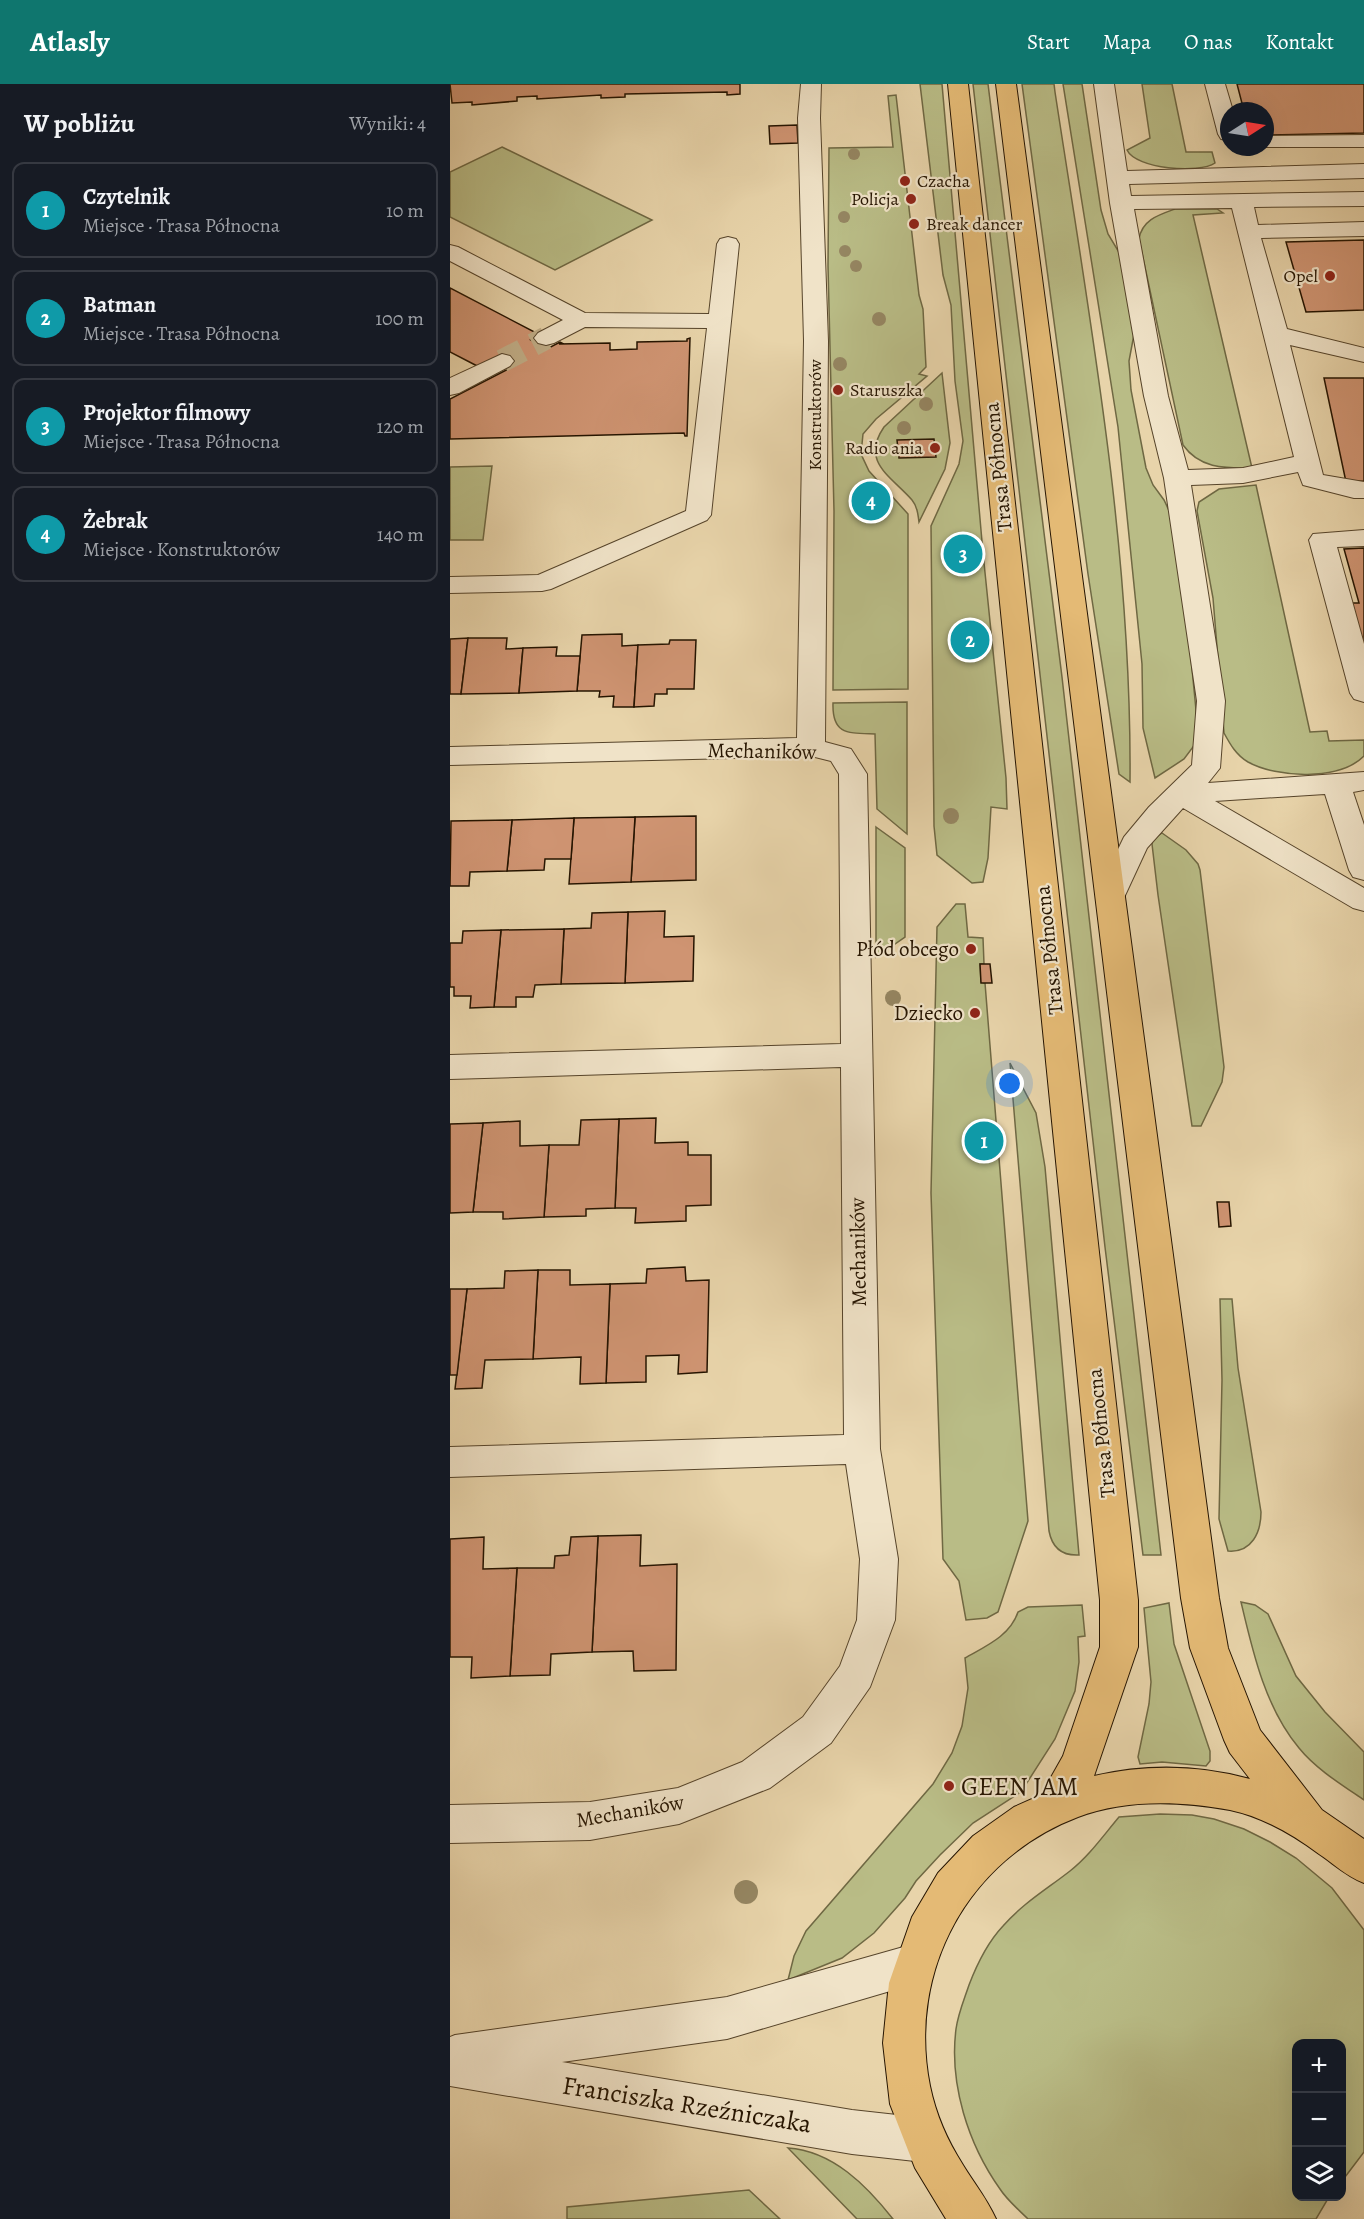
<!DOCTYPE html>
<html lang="pl">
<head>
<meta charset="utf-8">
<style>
	:root { --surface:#171b24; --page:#242831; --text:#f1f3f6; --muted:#9ea1a6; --line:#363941; --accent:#0f766e }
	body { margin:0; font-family:Alegreya,serif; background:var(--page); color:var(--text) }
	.controls { position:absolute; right:18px; bottom:18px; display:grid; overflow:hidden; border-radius:12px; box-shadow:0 6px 24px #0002 }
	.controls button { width:54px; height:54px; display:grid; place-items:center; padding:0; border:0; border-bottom:2px solid var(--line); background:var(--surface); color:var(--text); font:30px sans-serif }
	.compass { position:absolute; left:770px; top:18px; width:54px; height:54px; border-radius:50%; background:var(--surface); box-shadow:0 6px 24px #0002; rotate:78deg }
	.you { position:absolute; left:560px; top:1000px; width:21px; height:21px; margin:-15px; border:4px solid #fff; border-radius:50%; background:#1a73e8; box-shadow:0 0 0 9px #1a73e833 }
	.badge { display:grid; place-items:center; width:39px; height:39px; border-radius:50%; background:var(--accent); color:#fff; font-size:20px; font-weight:700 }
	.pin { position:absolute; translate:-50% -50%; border:3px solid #fff; box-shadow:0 2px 6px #0006 }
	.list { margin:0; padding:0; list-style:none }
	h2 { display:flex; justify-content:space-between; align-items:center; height:78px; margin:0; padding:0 24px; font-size:26px }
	h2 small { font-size:20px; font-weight:400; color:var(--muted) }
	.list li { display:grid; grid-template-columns:39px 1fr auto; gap:18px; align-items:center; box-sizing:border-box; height:96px; margin:0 12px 12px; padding:0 12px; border:2px solid var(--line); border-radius:12px }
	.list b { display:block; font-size:22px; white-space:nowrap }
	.list p { margin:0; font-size:20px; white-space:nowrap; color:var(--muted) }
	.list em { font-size:20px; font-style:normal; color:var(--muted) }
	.icon { flex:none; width:33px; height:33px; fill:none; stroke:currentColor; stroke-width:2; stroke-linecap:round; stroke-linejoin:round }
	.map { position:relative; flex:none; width:914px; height:2135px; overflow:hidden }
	header { display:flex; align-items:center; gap:36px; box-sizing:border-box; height:84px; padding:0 30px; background:var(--accent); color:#fff }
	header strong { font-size:28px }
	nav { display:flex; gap:33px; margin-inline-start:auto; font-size:21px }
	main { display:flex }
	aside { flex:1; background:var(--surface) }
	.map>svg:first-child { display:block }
</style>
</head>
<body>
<header>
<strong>Atlasly</strong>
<nav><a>Start</a><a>Mapa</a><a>O nas</a><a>Kontakt</a></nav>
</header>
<main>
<aside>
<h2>W pobliżu<small>Wyniki: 4</small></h2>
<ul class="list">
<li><span class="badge" style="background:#0f9aa8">1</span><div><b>Czytelnik</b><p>Miejsce · Trasa Północna</p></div><em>10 m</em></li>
<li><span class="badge" style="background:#0f9aa8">2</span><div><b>Batman</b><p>Miejsce · Trasa Północna</p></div><em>100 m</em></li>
<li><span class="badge" style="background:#0f9aa8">3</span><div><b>Projektor filmowy</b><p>Miejsce · Trasa Północna</p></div><em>120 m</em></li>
<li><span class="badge" style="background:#0f9aa8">4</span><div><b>Żebrak</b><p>Miejsce · Konstruktorów</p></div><em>140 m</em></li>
</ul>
</aside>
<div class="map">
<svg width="914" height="2135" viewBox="0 0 914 2135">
	<rect width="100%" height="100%" fill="#e8d4aa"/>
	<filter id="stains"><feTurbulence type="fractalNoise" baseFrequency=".00333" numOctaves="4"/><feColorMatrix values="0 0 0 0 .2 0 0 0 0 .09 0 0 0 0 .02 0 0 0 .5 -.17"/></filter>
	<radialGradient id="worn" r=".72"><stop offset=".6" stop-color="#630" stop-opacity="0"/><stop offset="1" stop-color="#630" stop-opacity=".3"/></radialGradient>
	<!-- green -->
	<g fill="#b9bc86" stroke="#6f6843" stroke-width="1.5">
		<path d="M470,0H492L533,469L556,694L557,725L541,723L538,774L533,798L522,799L487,771L484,742L481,442L509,380L513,357L505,297L501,221L493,191Z"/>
		<path d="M523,0H538L612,593L711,1471H693L655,1163Z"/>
		<path d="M572,0H604L605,8C640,237 682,466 680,698L669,690L638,490Z"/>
		<path d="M613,0H632L651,126L658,150L673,175L685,245L679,277L681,306L696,384L703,401L714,416L723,435L740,564L746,626V659L734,675L705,694L693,644L692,580L668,343Z"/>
		<path d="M692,0H722L736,68H762L765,79C749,90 686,85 677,66L700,54Z"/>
		<path d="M446,11L469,211L473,225L476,283L469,290L477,292L426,335L413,350L411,370L419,387L458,430V605L383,606L384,427L378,182L379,64L443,63L438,12Z"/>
		<path d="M52,63L202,136L105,186L0,133V88Z"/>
		<path d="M725,125H767L773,129L743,131L802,384C775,384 750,385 733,361L689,155C692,136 708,131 725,125Z"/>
		<path d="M492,289L500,359L495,385L469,438C468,430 467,422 462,416C441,392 410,378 434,343Z"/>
		<path d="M42,382L33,456H0V383Z"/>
		<path d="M806,401L860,648L877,647L879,657L914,656V672C889,697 827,694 798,678C786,671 780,660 774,649L763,514L747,427L749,418L769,405Z"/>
		<path d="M457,618V750L427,725L425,650C398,649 382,651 383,619Z"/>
		<path d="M426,743L455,764V853L426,873Z"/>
		<path d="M712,749L736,766L748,780L750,786L774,983L772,998L751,1042H742L708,811L702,760L703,755Z"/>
		<path d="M506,820H515L518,853L533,854L534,880H530L531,898L535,899L578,1437L548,1528L537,1534L516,1536L509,1497L493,1475L481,1109L487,843Z"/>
		<path d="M560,979L586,1029L595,1083L629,1471C611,1472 602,1463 599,1447Z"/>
		<path d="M770,1215H782L788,1284L811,1428C811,1448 802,1469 778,1467L769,1435L772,1296Z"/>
		<path d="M791,1518L805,1521L818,1530L846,1592L875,1628L914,1668V1716C892,1701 866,1685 849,1664C815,1623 803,1569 791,1518Z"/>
		<path d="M719,1519L724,1560L760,1667V1677L756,1682L712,1678L690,1680L688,1673L699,1620L701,1598L694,1524Z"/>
		<path d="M632,1521L635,1552L628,1553L629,1578L625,1607L605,1655L571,1708L523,1739L490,1771L466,1797L455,1814L424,1849L392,1874L338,1896L344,1872L356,1847L483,1700L502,1669L512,1642L518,1604L515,1574C536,1562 560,1552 568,1528L578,1523Z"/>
		<path d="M710,1730L742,1731L764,1735L794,1745L820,1758L846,1774L882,1804L914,1846V2068L892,2097V1960H846V2112L879,2113L866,2135H578C568,2125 557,2116 550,2105C518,2060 499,2000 506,1945C508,1930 514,1916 519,1901C527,1880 537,1859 553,1842C572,1820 597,1805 620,1787C639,1772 653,1752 669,1733Z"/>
		<path d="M338,2064C383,2067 417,2102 443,2135H407Z"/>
		<path d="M299,2106L330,2135H117V2123Z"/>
	</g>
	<!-- building -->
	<g fill="#cf9472" stroke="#251400" stroke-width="1.5">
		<path d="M0,0H290V10L277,11V8L175,10V13L151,14V11L87,15V12L67,13V17L22,21V18L2,19Z"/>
		<path d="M787,0H914V49L815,51V27H794Z"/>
		<path d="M347,41L348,59L320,60L319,42Z"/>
		<path d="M914,156V226L856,228L836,158Z"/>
		<path d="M0,204L94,253L81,256L97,265L110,258L112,259L109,260L160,259V266L187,265V258L237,257V255L240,254L237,352H235L234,349L0,355V315L66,281L50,273L33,285L0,268Z"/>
		<path d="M874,294H914V397L896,398Z"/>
		<path d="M484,355L486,373L449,374L447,356Z"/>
		<path d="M914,464V572L900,519H909L894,465Z"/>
		<path d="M172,550V562L188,561L184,623H163L164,612L149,613L150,607H127L132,551Z"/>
		<path d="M18,554L11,610H0V555Z"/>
		<path d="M18,554H57L56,565L73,564L69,609L11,610Z"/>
		<path d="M220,556H246L244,605H217V610H205L204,622L184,623L188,561L219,560Z"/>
		<path d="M107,563L106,572H130L127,607L69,609L73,564Z"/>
		<path d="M246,732V796L181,798L185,733Z"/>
		<path d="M185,733L181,798L119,800L124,734Z"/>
		<path d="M124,734L121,775H95L94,786L57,787L62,736Z"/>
		<path d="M62,736L57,787L20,788L19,802H0L1,737Z"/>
		<path d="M215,827L214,853L244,852L243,897L175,899L178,828Z"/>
		<path d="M178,828L175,899L111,900L114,845L141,844L142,829Z"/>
		<path d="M114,845L111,900L85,901L83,913H66V923H44L51,846Z"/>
		<path d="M51,846L44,923L20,924L21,912H4V903H0V859H12L13,847Z"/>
		<path d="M530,880H540L542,899H531Z"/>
		<path d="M206,1034L205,1059L238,1058V1071H261V1121L236,1122V1137L185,1139L186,1124H165L169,1035Z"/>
		<path d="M169,1035L165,1124L136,1125V1132L94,1133L99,1061H129L131,1036Z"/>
		<path d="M70,1037V1062L99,1061L94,1133L53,1135V1128H23L33,1039Z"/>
		<path d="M33,1039L23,1128L0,1129V1040Z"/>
		<path d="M767,1118H779L781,1142L769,1143Z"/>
		<path d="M235,1183L236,1197L259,1196L257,1288L228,1290L229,1271L196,1272V1298L156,1299L160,1200L196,1199L197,1185Z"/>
		<path d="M88,1186H120V1201L160,1200L156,1299L130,1300L131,1273L83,1275Z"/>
		<path d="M88,1186L83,1275L35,1276L32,1304L5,1305L17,1205L54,1204L55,1187Z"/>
		<path d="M0,1205H17L7,1291H0Z"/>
		<path d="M191,1451L190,1482L227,1480L226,1586L184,1587L183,1567L142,1568L148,1452Z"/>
		<path d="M148,1452L142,1568L101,1570L100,1591L60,1592L67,1484H104L105,1472L119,1471L121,1453Z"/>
		<path d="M34,1453L33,1485L67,1484L60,1592L21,1594L22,1573H0V1455Z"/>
	</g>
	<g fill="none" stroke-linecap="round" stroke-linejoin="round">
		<!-- minor-tunnel -->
		<path stroke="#c1ae88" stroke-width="23" stroke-dasharray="23 12" stroke-linecap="butt" d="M52,277L96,254"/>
		<!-- minor casing -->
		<g stroke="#56442a" stroke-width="2">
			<g id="minor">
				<path d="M351,0H371L370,34L378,257L375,658L401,665L417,690L430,1365L448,1475L445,1536L420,1603L381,1659L320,1704L229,1740L140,1756L0,1759V1721L140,1718L228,1704L292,1678L353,1633L390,1582L407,1536L410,1475L396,1380L0,1393V1363L394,1351L391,983L0,995V971L391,960L389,690L381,677L361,672L0,681V663L347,654L354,257L348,34Z"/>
				<path d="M644,0H664L677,87L914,80V94L679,100L681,112L914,108V122L804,123L808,141L914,138V152L811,154L837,245L914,264V278L840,261L873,391L914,398V414H904L853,401L848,388L793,399L741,401L775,617L770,684L758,699L914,688V706L903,708L914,741V796L903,793L899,786L875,710L765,717L914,804V827L903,824L733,724L697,764L672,818L661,821L650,818L646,811L674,753L699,723L742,681L747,617L714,394L694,312L660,119ZM782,124L844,373L793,384L738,386L718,312L684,125Z"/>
				<path d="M755,0H775L783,27H779V56L771,55L768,50Z"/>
				<path d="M914,51V63H809H815V52Z"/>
				<path d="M278,153L286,155L289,160L261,431L257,436L101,505L92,507L0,509V493L88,491L236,427L257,244L135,243L104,259L96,261L88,259L84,254L88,249L113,236L0,177V161L8,163L135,229L259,230L267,160L270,155Z"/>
				<path d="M52,270L60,272L64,277L60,282L9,309L0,311V294Z"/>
				<path d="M914,446V462L887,463L914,560V618L904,615L900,609L859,456L863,450Z"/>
				<path d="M464,1860L479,1866L485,1880L479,1894L464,1900L277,1955L112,1978L402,2026L474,2034L490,2040L496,2056L490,2072L474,2078L402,2070L0,2002V1953L5,1951L277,1913Z"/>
			</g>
		</g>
		<!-- major casing -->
		<g stroke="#251400" stroke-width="2">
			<path id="major" d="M498,0H518L688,1516V1563L644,1692C696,1680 749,1681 800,1695L780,1669L774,1656L740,1564L731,1514L546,0H566L769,1514L778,1564L810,1646L872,1726L914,1755V1799C896,1792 884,1780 869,1770C842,1750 813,1733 780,1726C731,1717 675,1715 628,1733C518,1775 457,1887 480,2002C486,2031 497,2056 513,2081C524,2099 537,2115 546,2135H496L465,2084L440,2020L433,1959L439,1899L462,1833L488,1789L523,1752L564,1723L591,1711L613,1672L650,1563V1516Z"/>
		</g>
		<!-- minor -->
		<use href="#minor" fill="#f0e3c8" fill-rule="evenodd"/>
		<!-- major -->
		<use href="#major" fill="#e4ba75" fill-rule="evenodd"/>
	</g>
	<!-- trees -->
	<g fill="#958662">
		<circle cx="404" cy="70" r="6"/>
		<circle cx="394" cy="133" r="6"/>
		<circle cx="395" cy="167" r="6"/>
		<circle cx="406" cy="182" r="6"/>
		<circle cx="429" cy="235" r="7"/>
		<circle cx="390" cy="280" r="7"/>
		<circle cx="476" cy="320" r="7"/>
		<circle cx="454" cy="344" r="7"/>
		<circle cx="501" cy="732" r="8"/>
		<circle cx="443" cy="914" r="8"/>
		<circle cx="296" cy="1808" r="12"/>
	</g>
	<!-- markers -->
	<g fill="#8f2418" stroke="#f0e3c8" stroke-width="2">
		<circle cx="455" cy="97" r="6"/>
		<circle cx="461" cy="115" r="6"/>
		<circle cx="464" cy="140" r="6"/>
		<circle cx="880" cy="192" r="6"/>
		<circle cx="388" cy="306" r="6"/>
		<circle cx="485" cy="364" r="6"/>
		<circle cx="521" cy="865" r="6"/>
		<circle cx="525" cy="929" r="6"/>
		<circle cx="499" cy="1702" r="6"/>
	</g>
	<g text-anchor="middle" stroke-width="4.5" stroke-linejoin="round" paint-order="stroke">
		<!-- far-poi labels -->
		<g font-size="18" fill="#251400" stroke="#f0e3c8" text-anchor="start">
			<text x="467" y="103">Czacha</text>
			<text x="449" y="121" text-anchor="end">Policja</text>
			<text x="476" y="146">Break dancer</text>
			<text x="868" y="198" text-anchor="end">Opel</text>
			<text x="400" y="312">Staruszka</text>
			<text x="473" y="370" text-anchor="end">Radio ania</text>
		</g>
		<!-- far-street labels -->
		<g font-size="18" fill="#251400" stroke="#f0e3c8">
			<text transform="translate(365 331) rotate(-90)" y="6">Konstruktorów</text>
		</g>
		<!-- street labels -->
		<g font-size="21" fill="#251400" stroke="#f0e3c8">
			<text transform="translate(548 383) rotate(-96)" y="7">Trasa Północna</text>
			<text transform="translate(312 667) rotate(1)" y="7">Mechaników</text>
			<text transform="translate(599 866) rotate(-96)" y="7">Trasa Północna</text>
			<text transform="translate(408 1168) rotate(-91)" y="7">Mechaników</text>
			<text transform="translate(651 1349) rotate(-96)" y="7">Trasa Północna</text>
			<text transform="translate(180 1727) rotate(-10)" y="7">Mechaników</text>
		</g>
		<!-- poi labels -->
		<g font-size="21" fill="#251400" stroke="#f0e3c8" text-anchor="end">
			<text x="509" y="872">Płód obcego</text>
			<text x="513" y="936">Dziecko</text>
		</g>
		<!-- near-poi labels -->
		<g font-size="26" fill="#251400" stroke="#f0e3c8" text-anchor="start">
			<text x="511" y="1711">GEEN JAM</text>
		</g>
		<!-- near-street labels -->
		<g font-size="26" fill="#251400" stroke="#f0e3c8">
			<text transform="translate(237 2020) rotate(9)" y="9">Franciszka Rzeźniczaka</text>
		</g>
	</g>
	<rect width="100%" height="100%" filter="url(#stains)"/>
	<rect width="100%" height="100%" fill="url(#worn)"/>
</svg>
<div class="controls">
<button>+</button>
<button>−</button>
<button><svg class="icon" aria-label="layers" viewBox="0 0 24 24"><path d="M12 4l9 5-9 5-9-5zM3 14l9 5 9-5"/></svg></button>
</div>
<svg class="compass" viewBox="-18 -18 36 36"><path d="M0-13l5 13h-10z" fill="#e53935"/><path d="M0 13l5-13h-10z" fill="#9ea1a6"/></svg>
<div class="you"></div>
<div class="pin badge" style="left:534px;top:1057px;background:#0f9aa8">1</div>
<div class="pin badge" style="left:520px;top:556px;background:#0f9aa8">2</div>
<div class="pin badge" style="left:513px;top:470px;background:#0f9aa8">3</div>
<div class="pin badge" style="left:421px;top:417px;background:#0f9aa8">4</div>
</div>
</main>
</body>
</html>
